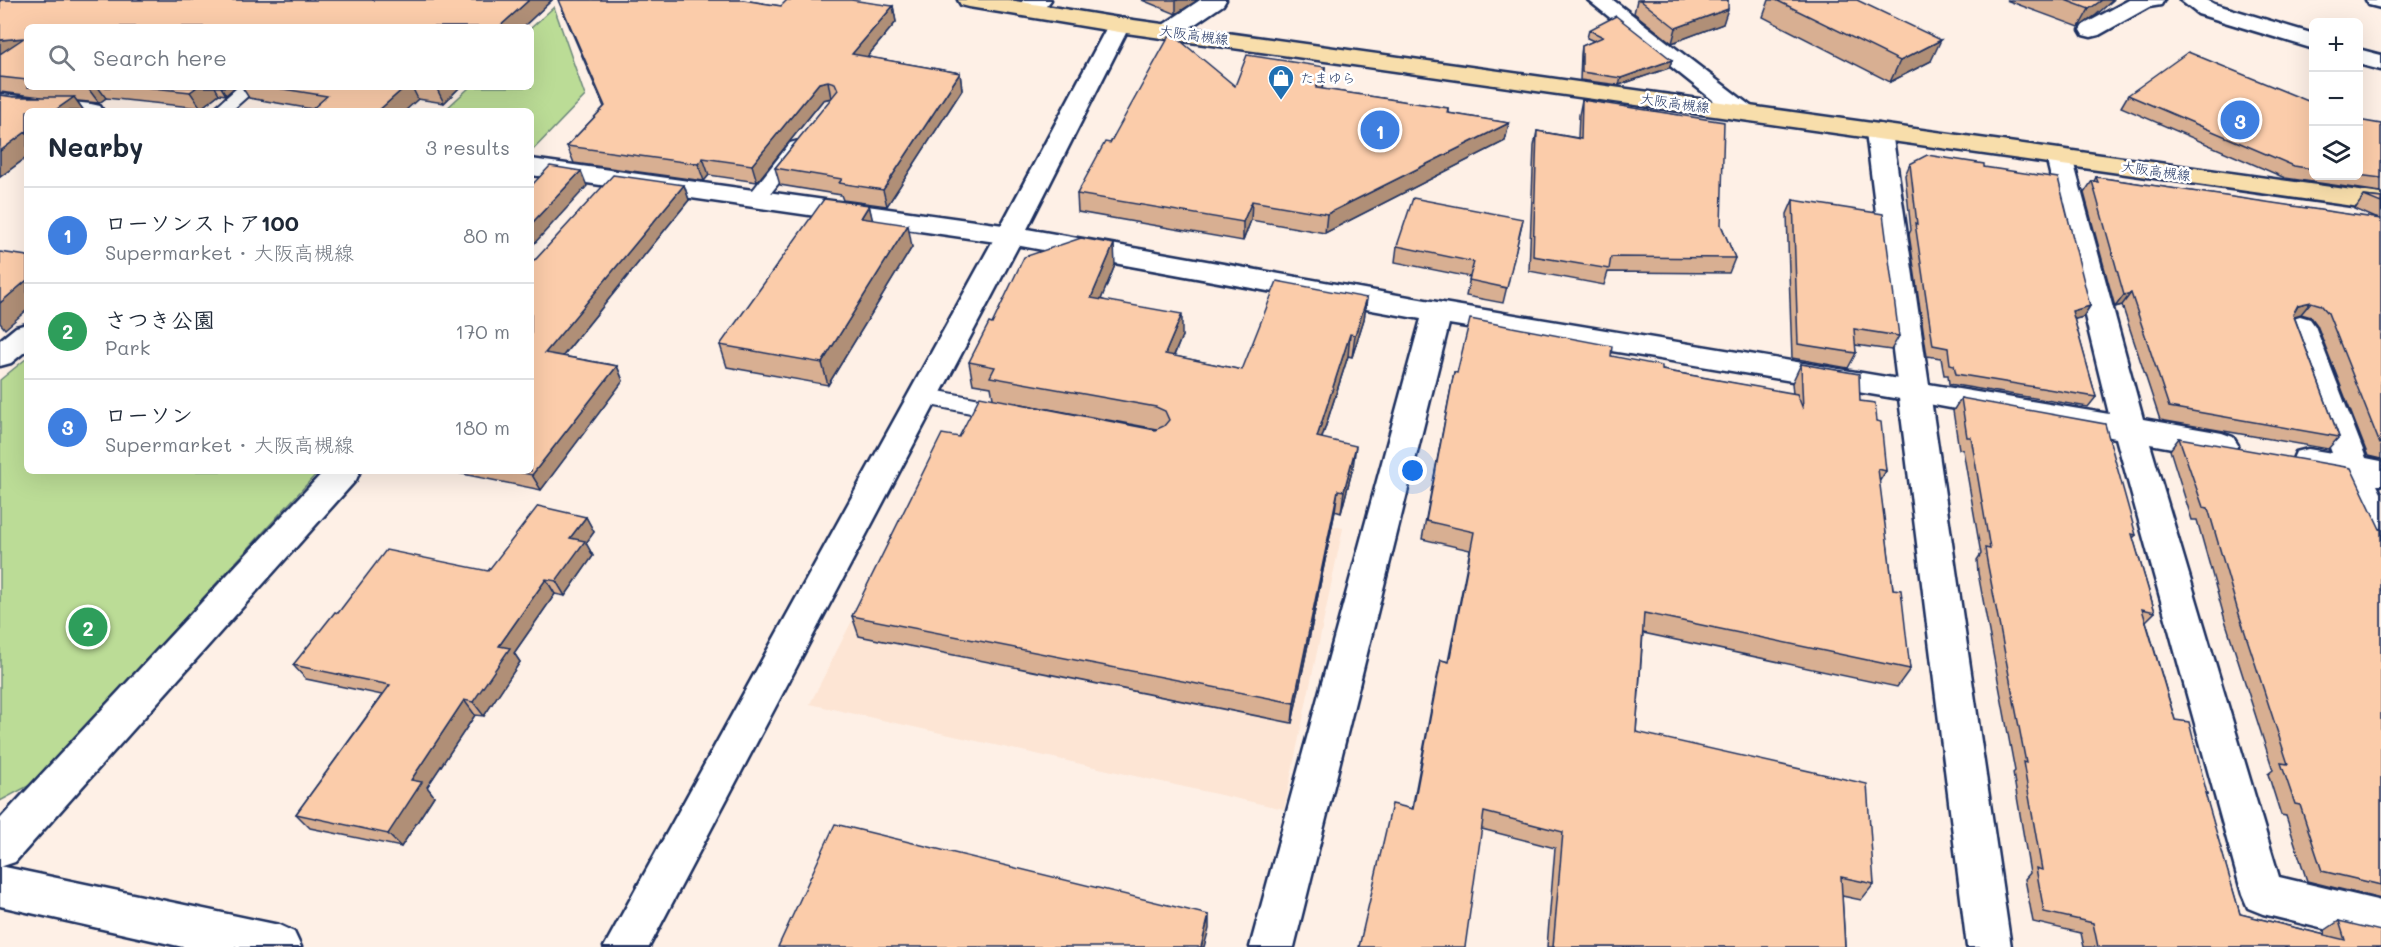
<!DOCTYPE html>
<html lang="en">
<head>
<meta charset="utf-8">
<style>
	:root { --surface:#fff; --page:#f2f2f3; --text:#1f2937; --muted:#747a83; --line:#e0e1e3; --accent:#1f6fb2 }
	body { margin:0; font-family:Mali,"Klee One",sans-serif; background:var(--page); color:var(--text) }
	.controls { position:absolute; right:18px; top:18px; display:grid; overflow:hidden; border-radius:9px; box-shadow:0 6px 24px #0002 }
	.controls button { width:54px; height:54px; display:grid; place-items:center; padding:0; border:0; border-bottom:2px solid var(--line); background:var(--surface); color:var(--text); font:30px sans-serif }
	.you { position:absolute; left:1413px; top:471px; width:21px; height:21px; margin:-15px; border:4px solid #fff; border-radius:50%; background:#1a73e8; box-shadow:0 0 0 9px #1a73e833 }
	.badge { display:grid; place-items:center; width:39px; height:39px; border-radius:50%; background:var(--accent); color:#fff; font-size:20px; font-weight:700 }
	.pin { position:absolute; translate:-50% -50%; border:3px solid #fff; box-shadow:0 2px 6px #0006 }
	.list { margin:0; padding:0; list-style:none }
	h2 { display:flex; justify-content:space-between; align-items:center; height:78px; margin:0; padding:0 24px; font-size:26px }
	h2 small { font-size:20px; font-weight:400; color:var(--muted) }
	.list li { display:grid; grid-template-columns:39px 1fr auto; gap:18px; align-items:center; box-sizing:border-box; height:96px; padding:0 24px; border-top:2px solid var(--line) }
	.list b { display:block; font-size:22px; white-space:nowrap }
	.list p { margin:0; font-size:20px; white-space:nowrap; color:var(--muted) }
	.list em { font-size:20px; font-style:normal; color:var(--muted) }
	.icon { flex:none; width:33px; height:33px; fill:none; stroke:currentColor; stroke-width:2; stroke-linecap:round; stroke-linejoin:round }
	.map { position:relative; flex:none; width:2381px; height:947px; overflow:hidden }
	.search { position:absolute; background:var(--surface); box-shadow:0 6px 24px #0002; left:24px; top:24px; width:510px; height:66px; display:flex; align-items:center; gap:15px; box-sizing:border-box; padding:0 21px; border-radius:9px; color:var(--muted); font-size:22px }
	.panel { position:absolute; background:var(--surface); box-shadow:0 6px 24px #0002; left:24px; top:108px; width:510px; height:366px; border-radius:9px }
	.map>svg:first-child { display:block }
</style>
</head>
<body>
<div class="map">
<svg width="2381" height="947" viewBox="0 0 2381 947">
	<rect width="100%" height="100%" fill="#fef0e6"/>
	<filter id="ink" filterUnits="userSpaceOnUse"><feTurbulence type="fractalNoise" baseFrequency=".0167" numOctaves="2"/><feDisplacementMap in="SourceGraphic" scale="12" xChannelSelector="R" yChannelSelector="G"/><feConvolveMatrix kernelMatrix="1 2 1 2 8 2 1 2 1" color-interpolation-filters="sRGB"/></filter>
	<g filter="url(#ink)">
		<!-- built -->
		<path fill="#fde5d4" d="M937,452L1343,528L1284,809L810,704Z"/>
		<!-- green -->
		<g fill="#bbdc96" stroke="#6b867a" stroke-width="1.5">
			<path d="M554,7L585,96L531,152V111H444L470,87H531V28Z"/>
			<path d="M27,358V471H319L34,783L0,801V380Z"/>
		</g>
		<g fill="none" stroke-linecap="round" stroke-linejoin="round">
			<!-- lane casing -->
			<g stroke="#1b2f5e" stroke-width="4">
				<g id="lane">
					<path d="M238,87H258L231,111H211Z"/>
					<path d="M797,141L804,143L806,147L804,151L763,203H749L746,199L749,195L790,143Z"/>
					<path d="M923,388L1006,404L1014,406L1017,412L1014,418L1006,420L915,402L912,396L915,390Z"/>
				</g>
			</g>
			<!-- street casing -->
			<g stroke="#1b2f5e" stroke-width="5">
				<g id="street">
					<path d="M1024,0H1051C1044,11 1029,17 1016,14L1013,9Z"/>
					<path d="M1200,0H1226L1223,5L1176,37L1168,39L1160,37L1157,32L1160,27Z"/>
					<path d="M1588,0H1613L1752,107L1755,112L1752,117L1743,119L1734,117Z"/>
					<path d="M2129,0H2164L2161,5L2149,7L2099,35L2091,37L2083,35L2080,30L2083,25Z"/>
					<path d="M2180,0H2207L2214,4L2314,34V49L2198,14Z"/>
					<path d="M2366,0H2381V8L2369,5Z"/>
					<path d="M2358,49L2381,55V70L2358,64Z"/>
					<path d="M0,94L91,104L100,106L103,111H27L0,108Z"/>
					<path d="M2059,149L2068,152L2072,157L2143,419L2222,433L2233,437L2238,445L2233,453L2222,457L2150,444L2279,877L2381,901V943L2263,914L2248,908L2242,894L2116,438L1912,401L1449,324L1294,947H1250L1421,319L1010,244L531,175V159L1010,226L1437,302L2109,414L2046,157L2050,152Z"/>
					<path d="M2300,316L2310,319L2315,326L2366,458L2381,461V485H2377L2381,493V544L2369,540L2342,479L2296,470L2292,461L2296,452L2308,449L2332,453L2285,326L2290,319Z"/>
					<path d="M27,324V350L11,363L0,366V340L16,327Z"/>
					<path d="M324,471H360L356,480L15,862L0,867V819Z"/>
				</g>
			</g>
			<!-- secondary casing -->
			<g stroke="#1b2f5e" stroke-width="5">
				<g id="secondary">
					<path d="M1119,18L1127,20L1130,25L1024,235L649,947H604L996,235L1108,25L1111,20Z"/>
					<path d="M1879,124L1888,127L1892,132L2011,947H1967L1866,132L1870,127Z"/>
					<path d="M0,866L279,925L294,932L301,947H183L0,906Z"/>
				</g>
			</g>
			<!-- primary casing -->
			<g stroke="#1b2f5e" stroke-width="5">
				<path id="primary" d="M958,0H1009L1119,18L2381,194V210L1119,32L969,7L961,5Z"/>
			</g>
			<!-- lane -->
			<use href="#lane" fill="#fff" fill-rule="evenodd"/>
			<!-- street -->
			<use href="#street" fill="#fff" fill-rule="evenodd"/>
			<!-- secondary -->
			<use href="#secondary" fill="#fff" fill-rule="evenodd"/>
			<!-- primary -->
			<use href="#primary" fill="#f8deab" fill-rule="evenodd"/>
		</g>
		<!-- wall -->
		<g fill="#d8af92" stroke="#1b2f5e" stroke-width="1.5" fill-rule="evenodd">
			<path d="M0,0H552L523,27H27V87H235L226,95L219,94L201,108L106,98L99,103L77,101L84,111H27V157L0,177V95L14,97H42L0,92Z"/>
			<path d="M558,0H743L781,6H893L896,22L867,57L960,73L962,90L887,206L843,200L841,195L780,185L775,168L832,98L823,100L757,182L709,175L704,181L574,163L567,146L604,107Z"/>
			<path d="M1142,0H1198L1176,14Z"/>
			<path d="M1637,0H1728L1723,24L1672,43L1634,13Z"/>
			<path d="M1769,0H1857L1931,61L1890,82L1763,17Z"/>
			<path d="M2006,0H2113L2096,15L2079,27Z"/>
			<path d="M1589,30L1672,60L1669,68L1619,85L1580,80L1581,54L1582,46L1594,41L1587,38Z"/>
			<path d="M1325,67L1323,85L1322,89L1448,108V113L1509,123L1505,141L1325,233L1251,220L1243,241L1078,212L1077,194L1110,143L1235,86Z"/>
			<path d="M242,87H460L444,103L418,99L312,109L249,98Z"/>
			<path d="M2128,95L2313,103V176H2358L2381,124V192L2285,178L2121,107Z"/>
			<path d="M1582,100L1721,225L1735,258L1729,273L1608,272L1604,285L1529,271L1534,146L1537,131L1578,138L1579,115Z"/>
			<path d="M1910,164L1984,167L2090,306L2083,317L2074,319L2096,397L2088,407L1949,384L1948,375H1944L1941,358L1927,356L1909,234L1911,230L1905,175Z"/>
			<path d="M2096,177L2378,219L2355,209L2364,196L2381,198V459L2368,456L2317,325L2311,317L2301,314L2294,316L2339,437L2328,449L2160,420L2122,305L2115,307L2084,193L2092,181H2094Z"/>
			<path d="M684,185L689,200L563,356L617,366L623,381L541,490L448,471H531L536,259Z"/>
			<path d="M1793,200L1899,336L1891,350L1855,345L1856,353L1848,368L1792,358L1787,214Z"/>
			<path d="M869,205L872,220L912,247L828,385L727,367L720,345Z"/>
			<path d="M1523,219L1503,303L1466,296L1470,277L1395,262L1397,246Z"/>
			<path d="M1115,265L1101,299L1182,336L1174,356L1242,370L1367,298L1364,319L1352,357L1348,356L1322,438L1353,467L1341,513L1335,511L1292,723L859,636L852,616L959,437L993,398L991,387L973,384L969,362ZM1016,403L1157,429L1155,430Z"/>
			<path d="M1611,356L1662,370L1793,394L1792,383L1801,364L1860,401L1877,421L1886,471L1879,482L1893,589L1910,669L1897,687L1643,633L1636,732L1874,884L1861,900L1842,896L1845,947H1547L1555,848L1482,829L1412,809L1437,678L1441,660L1448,662L1470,550L1422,539L1454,372Z"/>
			<path d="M1961,398L2136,535L2133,538L2155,612L2146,621L2175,720L2207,794L2205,795L2240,914L2325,935L2324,931L2339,921L2381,947H2084L2081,933L2033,922L2025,879L2030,873L2013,773L2015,771L1978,573L1977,560L1981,554L1963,450L1959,449L1953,411Z"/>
			<path d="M2179,438L2381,529V899L2307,881L2286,816L2281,815L2268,774L2273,770L2225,620L2197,520H2192L2170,450Z"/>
			<path d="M586,517L594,532L586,543L593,556L565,596L555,594L514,653L520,662L484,716L475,715L427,787L434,796L401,847L310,828L296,814L382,695L306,679L293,665L338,613L488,571Z"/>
		</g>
		<!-- shaded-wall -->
		<g fill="#b08f77" stroke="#1b2f5e" stroke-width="1.5">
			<path d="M529,0H552L523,27H499Z"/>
			<path d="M1178,0H1198L1176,14V1Z"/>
			<path d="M2102,0H2113L2096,15L2079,27L2089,9Z"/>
			<path d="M893,6L896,22L856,70L852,54Z"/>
			<path d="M1728,9L1723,24L1672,43L1676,28Z"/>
			<path d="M24,38L0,58V40Z"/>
			<path d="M1941,40L1931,61L1890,82L1900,61Z"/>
			<path d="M1672,60L1669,68L1619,85L1621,78Z"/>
			<path d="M1325,67L1323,85L1315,106L1316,88Z"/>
			<path d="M960,73L962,90L887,206L883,190Z"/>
			<path d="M828,81L831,98L823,100L757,182L752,165L819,83Z"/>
			<path d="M87,87H98L106,98L99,103Z"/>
			<path d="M197,87H215L219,94L201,108L190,92Z"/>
			<path d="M221,87H235L226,95Z"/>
			<path d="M405,87H412L418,99L405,111H378Z"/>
			<path d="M436,87H460L444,103Z"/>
			<path d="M74,97L84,111H54Z"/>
			<path d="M1509,123L1505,141L1325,233L1327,214Z"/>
			<path d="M27,131V157L0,177V151Z"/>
			<path d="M703,158L709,175L704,181L698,164Z"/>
			<path d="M581,171L587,186L531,247V224Z"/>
			<path d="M684,185L689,200L553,368L545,353Z"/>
			<path d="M1252,201L1251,220L1243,241V222Z"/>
			<path d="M869,205L874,226L861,218Z"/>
			<path d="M908,225L912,247L828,385L822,363Z"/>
			<path d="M1114,244L1115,265L1093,319L1091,298Z"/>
			<path d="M27,280V310L5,329L0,323V303Z"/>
			<path d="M2131,293L2122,305L2115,307L2124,295Z"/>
			<path d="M1367,298L1364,319L1352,357L1355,335Z"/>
			<path d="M2311,302L2301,314L2288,318L2298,305Z"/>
			<path d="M2090,306L2083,317L2065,322L2072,311Z"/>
			<path d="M1182,314V336L1165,376V354Z"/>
			<path d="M1350,334L1348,356L1315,459L1317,437Z"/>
			<path d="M617,366L623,381L541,490L532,475Z"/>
			<path d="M1356,446L1353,467L1341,513L1344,491Z"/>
			<path d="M1338,490L1335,511L1292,723L1294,703Z"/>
			<path d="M586,517L594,532L586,543L593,556L565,596L556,581L570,538Z"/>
			<path d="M546,579L555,594L514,653L520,662L484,716L473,702L499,646Z"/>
			<path d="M464,700L475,715L427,787L434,796L401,847L388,834L411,780Z"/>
			<path d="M1209,915V929L1204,947H1201Z"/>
		</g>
		<!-- building -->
		<g fill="#fbccaa" stroke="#1b2f5e" stroke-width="1.5">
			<path d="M0,0H529L499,27H27V80L0,77V54L24,38L0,40Z"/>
			<path d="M559,0H743L781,6L787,0H851L893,6L852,54L960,73L883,190L839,183L842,179L775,168L838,90L835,83L828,81L819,83L752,165L703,158L698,164L567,146L605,106Z"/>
			<path d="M1640,0H1728V9L1676,28Z"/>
			<path d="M1776,0H1857L1941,40L1900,61Z"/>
			<path d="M2065,0H2102L2089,9Z"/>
			<path d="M1616,16L1672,60L1621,78L1582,72V46L1603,37L1589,30Z"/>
			<path d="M1171,33L1235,86L1247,55L1325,67L1316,88L1448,108L1447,113L1509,123L1327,214L1252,201L1243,222L1077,194L1105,142L1110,143Z"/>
			<path d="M2188,52L2313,103V169L2294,166L2128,95Z"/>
			<path d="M144,87H197L190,92Z"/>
			<path d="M271,87H405L378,111H310L327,96Z"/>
			<path d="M0,95L14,97H74L54,111H27V131L0,151Z"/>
			<path d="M1582,100L1724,122L1721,225L1735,258L1611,257L1609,269L1533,256L1537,131L1581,139Z"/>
			<path d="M2358,120L2381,124V178L2358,175Z"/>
			<path d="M1927,155L1984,164V167L2058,178L2090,306L2072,311L2096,397L1956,374L1954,365L1950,364L1948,348L1933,345L1915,223L1917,224L1910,164Z"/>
			<path d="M550,166L581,171L531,224V186Z"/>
			<path d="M613,175L684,185L545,353L617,366L532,475L514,471H531V261L536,259Z"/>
			<path d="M2096,177L2381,219V444H2380L2328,313L2321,305L2311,302L2298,305L2293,314L2339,437L2169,407L2131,293L2124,295L2092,181L2098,182Z"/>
			<path d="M2364,196L2381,198V203Z"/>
			<path d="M1413,198L1523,219L1507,288L1469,280L1474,262L1397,246Z"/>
			<path d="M824,199L869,205L861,218L908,225L822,363L720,345Z"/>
			<path d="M1793,200L1883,214L1899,336L1854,329L1856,353L1798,344Z"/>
			<path d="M1081,238L1114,244L1091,298L1182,314L1165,354L1242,370L1277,281L1367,298L1355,335L1350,334L1317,437L1356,446L1344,491L1338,490L1294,703L852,616L942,434L959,437L980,396L1155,430L1164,426L1169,420L1165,411L1156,407L990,377L995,367L969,362L989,323L992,324L1024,257Z"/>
			<path d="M0,252L27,256V280L0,303Z"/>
			<path d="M1470,319L1612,346L1611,356L1662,366V370L1797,394L1803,409L1801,364L1859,374L1860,401L1875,403L1877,421L1881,422L1886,471L1878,469L1893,589L1901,590L1910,669L1644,613L1636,732L1867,784L1874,884L1841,877L1845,947H1553L1563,832L1484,812L1465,947H1359L1392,804L1413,809L1441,660L1449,662L1474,532L1426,521L1454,372L1457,373Z"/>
			<path d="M1961,398L2105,424L2136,535L2132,534L2155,612L2142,609L2175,720L2189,722L2207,794L2205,793L2240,914L2345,940L2339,921L2381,931V947H2098L2093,923L2044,912L2036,868L2042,870L2023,762L2026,763L1987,561L1985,548L1990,549L1971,437H1967Z"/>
			<path d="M2179,438L2351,468L2380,529H2381V885L2322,871L2300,805L2295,804L2281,763L2288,764L2237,608L2208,508L2203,507Z"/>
			<path d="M538,506L586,517L570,538L585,541L556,581L546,579L499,646L510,648L473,702L464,700L411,780L422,782L388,834L296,814L390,685L293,665L335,612L338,613L386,550L488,571Z"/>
			<path d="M835,824L1209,915L1201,947H778Z"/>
		</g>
	</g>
	<!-- icons -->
	<defs>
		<g id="shop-pin" transform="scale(1.35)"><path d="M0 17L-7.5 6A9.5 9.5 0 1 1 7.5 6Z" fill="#1f6fb2" stroke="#fff"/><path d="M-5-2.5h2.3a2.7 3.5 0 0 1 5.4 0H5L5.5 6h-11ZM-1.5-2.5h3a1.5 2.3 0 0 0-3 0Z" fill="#fff"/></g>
	</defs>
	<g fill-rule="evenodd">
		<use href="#shop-pin" x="1281" y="78"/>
	</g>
	<g text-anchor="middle" stroke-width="5" stroke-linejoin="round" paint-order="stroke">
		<!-- far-street labels -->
		<g font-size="14" fill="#1b2f5e" stroke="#fff">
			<text transform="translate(1194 35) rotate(8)" y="5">大阪高槻線</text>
			<text transform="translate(1675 103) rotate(8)" y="5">大阪高槻線</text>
			<text transform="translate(2156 171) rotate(8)" y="5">大阪高槻線</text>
		</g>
		<!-- far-poi labels -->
		<g font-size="14" fill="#1b2f5e" stroke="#fff" text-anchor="start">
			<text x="1300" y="83">たまゆら</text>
		</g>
	</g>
</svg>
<div class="controls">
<button>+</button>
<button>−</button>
<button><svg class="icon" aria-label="layers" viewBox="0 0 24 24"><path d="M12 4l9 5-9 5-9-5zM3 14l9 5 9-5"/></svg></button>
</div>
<div class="you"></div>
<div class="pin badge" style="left:1380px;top:130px;background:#3f7fe0">1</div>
<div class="pin badge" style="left:88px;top:627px;background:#2e9e5b">2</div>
<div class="pin badge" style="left:2240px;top:120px;background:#3f7fe0">3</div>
<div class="search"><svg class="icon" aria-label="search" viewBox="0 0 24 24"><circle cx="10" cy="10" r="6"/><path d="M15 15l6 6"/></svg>Search here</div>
<section class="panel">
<h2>Nearby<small>3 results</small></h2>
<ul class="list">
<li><span class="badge" style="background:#3f7fe0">1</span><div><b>ローソンストア100</b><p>Supermarket · 大阪高槻線</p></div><em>80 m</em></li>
<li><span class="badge" style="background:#2e9e5b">2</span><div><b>さつき公園</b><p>Park</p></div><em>170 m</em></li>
<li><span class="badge" style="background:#3f7fe0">3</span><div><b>ローソン</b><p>Supermarket · 大阪高槻線</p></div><em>180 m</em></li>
</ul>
</section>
</div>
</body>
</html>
